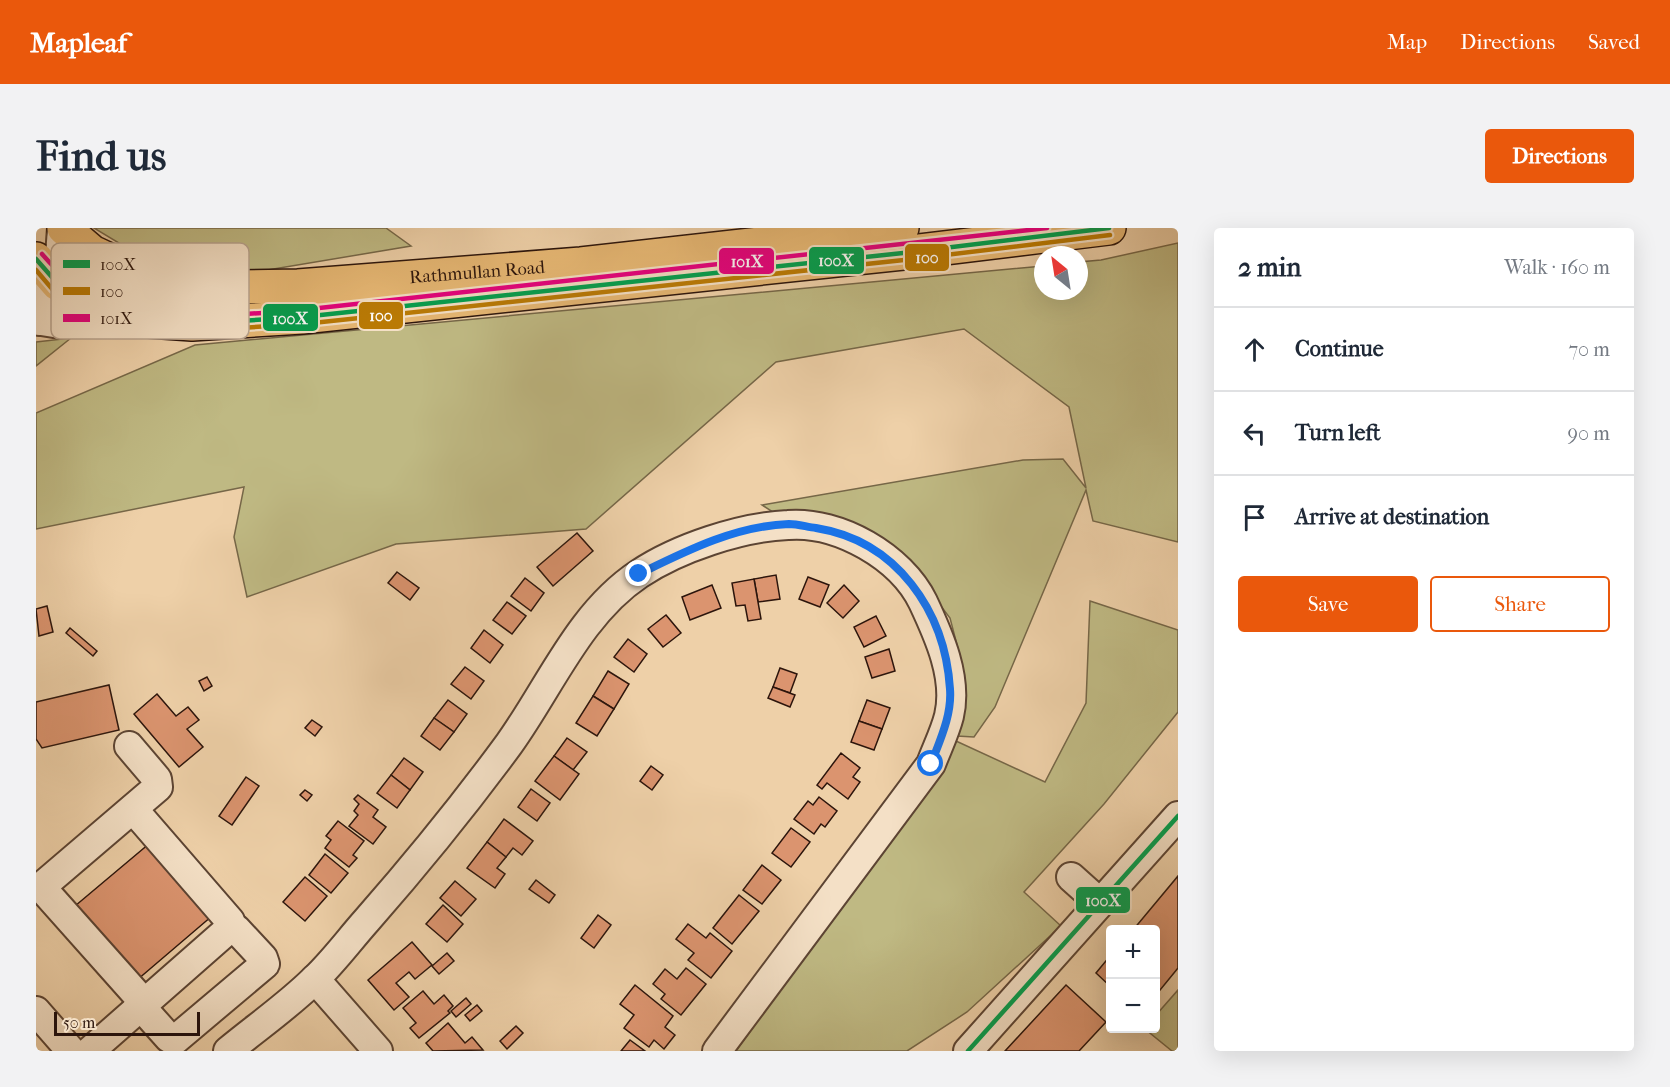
<!DOCTYPE html>
<html lang="en">
<head>
<meta charset="utf-8">
<style>
	:root { --surface:#fff; --page:#f2f2f3; --text:#1f2937; --muted:#747a83; --line:#e0e1e3; --accent:#ea580c }
	body { margin:0; font-family:"IM FELL French Canon",serif; background:var(--page); color:var(--text) }
	.controls { position:absolute; right:18px; bottom:18px; display:grid; overflow:hidden; border-radius:6px; box-shadow:0 6px 24px #0002 }
	.controls button { width:54px; height:54px; display:grid; place-items:center; padding:0; border:0; border-bottom:2px solid var(--line); background:var(--surface); color:var(--text); font:30px sans-serif }
	.compass { position:absolute; left:998px; top:18px; width:54px; height:54px; border-radius:50%; background:var(--surface); box-shadow:0 6px 24px #0002; rotate:330deg }
	.scale { position:absolute; left:18px; bottom:15px; width:146px; box-sizing:border-box; padding-left:6px; border:3px solid #2c150c; border-top:0; font-size:16px; line-height:21px; white-space:nowrap; color:#2c150c; -webkit-text-stroke:4px #f4e0c6; paint-order:stroke }
	.stop { position:absolute; width:18px; height:18px; margin:-14px; border:4px solid #1a73e8; border-radius:50%; background:#fff }
	.stop.end { background:#1a73e8; border-color:#fff; box-shadow:0 2px 6px #0008 }
	.list { margin:0; padding:0; list-style:none }
	h2 { display:flex; justify-content:space-between; align-items:center; height:78px; margin:0; padding:0 24px; font-size:26px }
	h2 small { font-size:20px; font-weight:400; color:var(--muted) }
	.list li { display:grid; grid-template-columns:39px 1fr auto; gap:18px; align-items:center; box-sizing:border-box; height:84px; padding:0 24px; border-top:2px solid var(--line) }
	.list b { display:block; font-size:22px; white-space:nowrap }
	.list em { font-size:20px; font-style:normal; color:var(--muted) }
	.actions { display:flex; gap:12px; padding:18px 24px }
	.actions a { flex:1; padding:14px 0; border:2px solid var(--accent); border-radius:6px; text-align:center; font-size:21px; color:var(--accent) }
	.actions .main { background:var(--accent); color:#fff }
	.icon { flex:none; width:33px; height:33px; fill:none; stroke:currentColor; stroke-width:2; stroke-linecap:round; stroke-linejoin:round }
	.map { position:relative; flex:none; width:1142px; height:823px; overflow:hidden; border-radius:6px }
	header { display:flex; align-items:center; gap:36px; box-sizing:border-box; height:84px; padding:0 30px; background:var(--accent); color:#fff }
	header strong { font-size:28px }
	nav { display:flex; gap:33px; margin-inline-start:auto; font-size:21px }
	.intro { display:flex; align-items:center; justify-content:space-between; box-sizing:border-box; height:144px; padding:0 36px }
	h1 { margin:0; font-size:42px }
	.button { padding:15px 27px; border-radius:6px; background:var(--accent); color:#fff; font-size:21px; font-weight:700 }
	main { display:flex; gap:36px; padding:0 36px }
	aside { flex:1; background:var(--surface); border-radius:6px; box-shadow:0 6px 24px #0002 }
	.map>svg:first-child { display:block }
</style>
</head>
<body>
<header>
<strong>Mapleaf</strong>
<nav><a>Map</a><a>Directions</a><a>Saved</a></nav>
</header>
<div class="intro"><h1>Find us</h1><a class="button">Directions</a></div>
<main>
<div class="map">
<svg width="1142" height="823" viewBox="0 0 1142 823">
	<rect width="100%" height="100%" fill="#eed0a8"/>
	<filter id="stains"><feTurbulence type="fractalNoise" baseFrequency=".00333" numOctaves="4"/><feColorMatrix values="0 0 0 0 .2 0 0 0 0 .09 0 0 0 0 .02 0 0 0 .5 -.17"/></filter>
	<radialGradient id="worn" r=".72"><stop offset=".6" stop-color="#630" stop-opacity="0"/><stop offset="1" stop-color="#630" stop-opacity=".3"/></radialGradient>
	<!-- green -->
	<g fill="#bfb983" stroke="#766748" stroke-width="1.5">
		<path d="M58,0H350L375,18L214,45L156,39L101,26Z"/>
		<path d="M1142,15V314L1057,293L1050,262L959,479L938,509L921,508L925,432L914,390L880,345L740,286L726,277L987,232L1027,231L1050,260L1033,179L928,101L740,134L550,301L360,316L211,369L198,309L208,259L0,301V185L159,117L1007,38V63H1043V34L1065,32Z"/>
		<path d="M35,110L0,138V114Z"/>
		<path d="M1054,373L1142,402V484L1068,576L988,664L1025,698L931,784L871,823H700L847,619L920,513L1009,554L1050,475Z"/>
		<path d="M1142,762V823H1136L1109,801L1120,800V787Z"/>
	</g>
	<!-- building -->
	<g fill="#db946f" stroke="#2c150c" stroke-width="1.5">
		<path d="M541,305L557,323L517,358L501,339Z"/>
		<path d="M361,344L383,360L374,372L352,355Z"/>
		<path d="M740,347L744,371L722,374L718,351Z"/>
		<path d="M772,349L793,357L784,379L763,371Z"/>
		<path d="M489,350L508,365L495,383L475,368Z"/>
		<path d="M718,351L725,391L712,393L709,377L700,378L696,355Z"/>
		<path d="M676,357L685,380L654,392L646,369Z"/>
		<path d="M808,357L823,373L807,390L791,375Z"/>
		<path d="M471,374L490,388L476,406L457,392Z"/>
		<path d="M11,378L17,404L3,408L0,381Z"/>
		<path d="M630,387L645,405L627,419L612,401Z"/>
		<path d="M840,388L850,408L828,419L818,399Z"/>
		<path d="M34,400L61,423L57,428L30,405Z"/>
		<path d="M448,402L467,417L454,435L435,420Z"/>
		<path d="M592,411L611,426L598,444L578,429Z"/>
		<path d="M853,421L859,443L836,450L829,429Z"/>
		<path d="M429,439L448,453L435,471L415,456Z"/>
		<path d="M744,440L761,446L754,465L737,459Z"/>
		<path d="M572,443L593,456L578,481L557,468Z"/>
		<path d="M171,449L176,458L168,463L163,453Z"/>
		<path d="M73,457L83,502L6,520L0,511V474Z"/>
		<path d="M737,459L759,467L754,479L732,470Z"/>
		<path d="M121,466L140,488L152,479L163,492L151,501L167,519L143,539L98,486Z"/>
		<path d="M557,468L578,481L561,508L540,495Z"/>
		<path d="M412,472L431,486L418,504L398,490Z"/>
		<path d="M831,472L854,480L846,501L823,493Z"/>
		<path d="M398,490L418,504L404,522L385,508Z"/>
		<path d="M276,492L286,499L279,508L269,500Z"/>
		<path d="M823,493L846,501L838,522L815,514Z"/>
		<path d="M531,510L551,524L537,542L518,528Z"/>
		<path d="M805,525L824,540L817,549L824,554L812,571L791,555L786,561L781,557Z"/>
		<path d="M518,528L543,546L524,572L499,553Z"/>
		<path d="M368,530L387,544L374,562L355,547Z"/>
		<path d="M615,538L627,547L616,562L604,553Z"/>
		<path d="M355,547L374,562L361,580L341,565Z"/>
		<path d="M210,549L223,558L196,597L183,588Z"/>
		<path d="M495,561L514,575L501,593L482,579Z"/>
		<path d="M269,562L276,567L271,573L264,567Z"/>
		<path d="M322,567L342,582L337,589L350,599L337,616L313,598L322,587L318,583L323,576L318,571Z"/>
		<path d="M783,569L801,583L789,599L785,596L778,606L758,591L772,573L777,577Z"/>
		<path d="M468,591L497,613L486,627L477,620L470,629L451,614Z"/>
		<path d="M302,593L328,613L317,627L321,630L313,639L289,620L295,612L290,608Z"/>
		<path d="M755,600L774,614L755,639L736,625Z"/>
		<path d="M451,614L470,629L461,640L469,646L459,660L431,640Z"/>
		<path d="M114,615L176,688L101,752L39,678Z"/>
		<path d="M289,626L312,645L295,665L273,647Z"/>
		<path d="M726,637L745,652L726,676L707,662Z"/>
		<path d="M1142,648V740L1120,767V702H1097Z"/>
		<path d="M269,649L291,668L269,693L247,674Z"/>
		<path d="M500,652L519,667L513,675L493,661Z"/>
		<path d="M419,653L440,671L425,688L404,670Z"/>
		<path d="M703,667L723,683L696,716L677,700Z"/>
		<path d="M407,677L427,696L411,714L390,696Z"/>
		<path d="M562,687L575,697L558,720L545,710Z"/>
		<path d="M652,696L670,710L674,705L696,723L675,750L652,732L658,725L640,711Z"/>
		<path d="M376,714L396,737L379,751L373,744L360,755L373,769L358,782L332,752Z"/>
		<path d="M411,725L418,733L403,746L396,738Z"/>
		<path d="M1074,728V758L1060,745Z"/>
		<path d="M650,740L670,756L645,787L625,771L629,766L617,756L629,741L641,751Z"/>
		<path d="M599,757L637,788L629,799L639,807L628,821L618,812L613,819L588,800L598,787L584,776Z"/>
		<path d="M1030,757L1070,794L1043,823H969Z"/>
		<path d="M387,763L398,776L408,767L417,778L412,783L414,785L383,810L374,800L380,795L367,780Z"/>
		<path d="M430,770L435,776L420,789L415,783Z"/>
		<path d="M441,777L446,783L434,793L429,787Z"/>
		<path d="M412,795L429,815L436,809L447,822L397,823L390,815Z"/>
		<path d="M480,798L487,805L471,821L464,813Z"/>
		<path d="M594,812L609,823H585Z"/>
	</g>
	<g fill="none" stroke-linecap="round" stroke-linejoin="round">
		<!-- minor casing -->
		<g stroke="#5c4433" stroke-width="32">
			<g id="minor">
				<path d="M0,64L22,56L77,50L85,39"/>
				<path d="M0,92L18,95L75,86"/>
				<path d="M4,93L18,80L22,56L26,0"/>
				<path d="M1035,649L1064,675"/>
				<path d="M5,659L102,768L103,780L108,782L133,810L140,811L229,736L227,730L200,701L194,700"/>
				<path d="M0,660L5,659L122,559L121,551L93,518"/>
				<path d="M279,751L342,823"/>
				<path d="M0,783L35,823"/>
				<path d="M54,823L194,700V693L97,581"/>
				<path d="M192,823C221,799 253,777 279,751C298,733 314,711 331,692C381,635 429,576 473,516C514,459 543,386 603,346C642,320 705,299 752,297C803,293 865,329 887,374C903,408 922,450 913,488C909,504 901,520 895,536L681,823"/>
				<path d="M932,823L1142,588"/>
			</g>
		</g>
		<!-- major casing -->
		<g stroke="#2c150c" stroke-width="36">
			<g id="major">
				<path id="s1" d="M28,0L56,24L116,52L200,59L262,58L545,36L866,0"/>
				<path d="M0,31L22,56L68,84L98,92L156,96L266,89L867,25L1073,0"/>
			</g>
		</g>
		<!-- minor -->
		<use href="#minor" stroke="#f4e0c6" stroke-width="28"/>
		<!-- major -->
		<use href="#major" stroke="#e7b874" stroke-width="33"/>
		<!-- bus-1 casing -->
		<g stroke="#f4e0c6" stroke-width="9">
			<g id="bus-1">
				<path d="M0,31L22,56L68,84L98,92L156,96L266,89L867,25L1073,0"/>
				<path d="M932,823L1142,588"/>
			</g>
		</g>
		<!-- bus-2 casing -->
		<g stroke="#f4e0c6" stroke-width="9">
			<path id="bus-2" d="M0,42L17,62L65,91L97,99L156,103L267,96L868,32L1074,7"/>
		</g>
		<!-- bus-3 casing -->
		<g stroke="#f4e0c6" stroke-width="9">
			<path id="bus-3" d="M6,26C24,47 44,64 70,76C115,98 214,85 265,82L1011,0"/>
		</g>
		<!-- bus-1 -->
		<use href="#bus-1" stroke="#029f4e" stroke-width="4.5"/>
		<!-- bus-2 -->
		<use href="#bus-2" stroke="#ba7a04" stroke-width="4.5"/>
		<!-- bus-3 -->
		<use href="#bus-3" stroke="#e5007d" stroke-width="4.5"/>
	</g>
	<g fill="none" stroke-linecap="round" stroke-linejoin="round">
		<!-- route -->
		<path stroke="#1a73e8" stroke-width="8" d="M603,346C650,323 699,298 753,296C762,296 771,299 780,300C861,313 909,383 914,461C916,487 904,512 895,536"/>
	</g>
	<g text-anchor="middle" stroke-width="6" stroke-linejoin="round" paint-order="stroke">
		<!-- street labels -->
		<g font-size="18" fill="#2c150c" stroke="#f4e0c6">
			<text dy="6" stroke="none"><textPath href="#s1" startOffset="429">Rathmullan Road</textPath></text>
		</g>
	</g>
	<!-- legend -->
	<rect x="15" y="15" width="198" height="96" rx="9" fill="#f4e0c6" stroke="#b8a38e" stroke-width="1.5"/>
	<rect x="27" y="32" width="27" height="8" fill="#029f4e"/>
	<rect x="27" y="59" width="27" height="8" fill="#ba7a04"/>
	<rect x="27" y="86" width="27" height="8" fill="#e5007d"/>
	<g font-size="16" fill="#2c150c">
		<text x="64" y="42">100X</text>
		<text x="64" y="69">100</text>
		<text x="64" y="96">101X</text>
	</g>
	<g stroke="#f4e0c6" stroke-width="2">
		<rect x="868" y="15" width="46" height="29" rx="6" fill="#ba7a04"/>
		<rect x="772" y="18" width="57" height="29" rx="6" fill="#029f4e"/>
		<rect x="682" y="19" width="57" height="28" rx="6" fill="#e5007d"/>
		<rect x="322" y="73" width="46" height="29" rx="6" fill="#ba7a04"/>
		<rect x="226" y="75" width="57" height="29" rx="6" fill="#029f4e"/>
		<rect x="1039" y="658" width="56" height="28" rx="6" fill="#029f4e"/>
	</g>
	<g font-size="16" text-anchor="middle" font-weight="bold" fill="#fff">
		<text x="891" y="35">100</text>
		<text x="800" y="38">100X</text>
		<text x="711" y="39">101X</text>
		<text x="345" y="93">100</text>
		<text x="254" y="96">100X</text>
		<text x="1067" y="678">100X</text>
	</g>
	<rect width="100%" height="100%" filter="url(#stains)"/>
	<rect width="100%" height="100%" fill="url(#worn)"/>
</svg>
<div class="controls">
<button>+</button>
<button>−</button>
</div>
<svg class="compass" viewBox="-18 -18 36 36"><path d="M0-13l5 13h-10z" fill="#e53935"/><path d="M0 13l5-13h-10z" fill="#747a83"/></svg>
<div class="scale">50 m</div>
<div class="stop" style="left:895px;top:536px"></div>
<div class="stop end" style="left:603px;top:346px"></div>
</div>
<aside>
<h2>2 min<small>Walk · 160 m</small></h2>
<ul class="list">
<li><svg class="icon" aria-label="ahead" viewBox="0 0 24 24"><path d="M12 20V5M6 11l6-6 6 6"/></svg><div><b>Continue</b></div><em>70 m</em></li>
<li><svg class="icon" aria-label="left" viewBox="0 0 24 24"><path d="M17 20v-9H6M10 6l-5 5 5 5"/></svg><div><b>Turn left</b></div><em>90 m</em></li>
<li><svg class="icon" aria-label="arrive" viewBox="0 0 24 24"><path d="M6 21V4h12l-3 4 3 4H6"/></svg><div><b>Arrive at destination</b></div></li>
</ul>
<div class="actions"><a class="main">Save</a><a>Share</a></div>
</aside>
</main>
</body>
</html>
